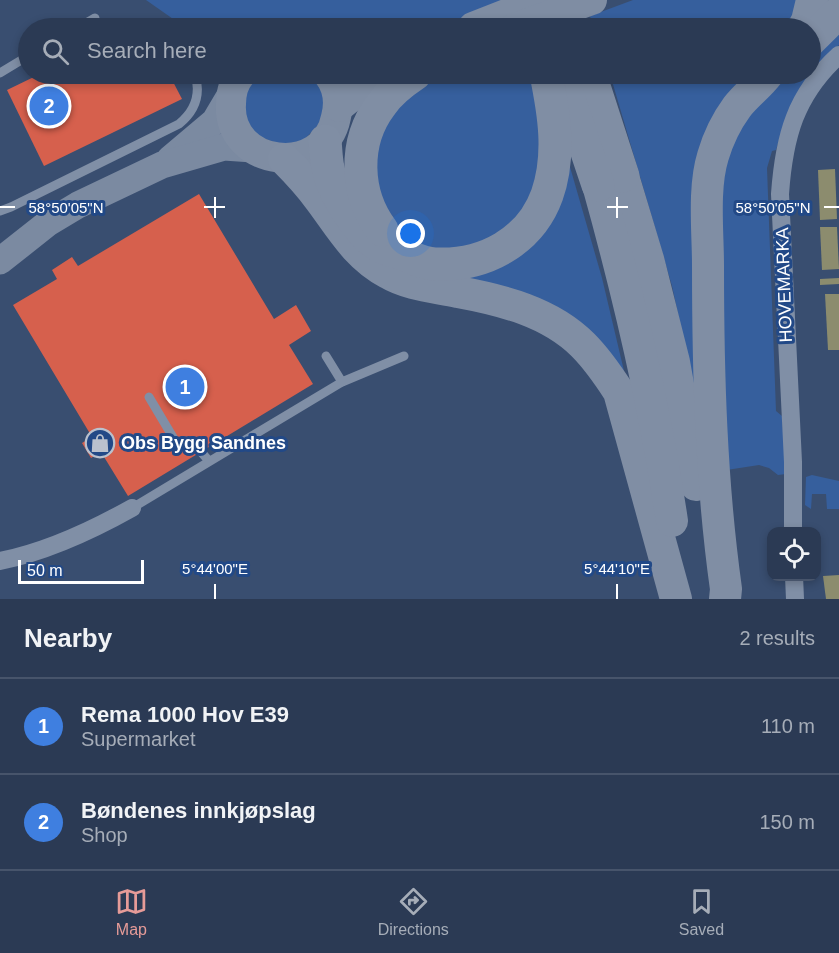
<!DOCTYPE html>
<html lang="en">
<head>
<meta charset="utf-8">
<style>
	:root { --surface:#2b3a54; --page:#37455e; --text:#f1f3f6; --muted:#a6adb8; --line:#47546b; --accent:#e69b98 }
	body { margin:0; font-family:Arial,sans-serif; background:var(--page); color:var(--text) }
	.controls { position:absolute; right:18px; bottom:18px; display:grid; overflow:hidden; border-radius:12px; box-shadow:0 3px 9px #0003 }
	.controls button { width:54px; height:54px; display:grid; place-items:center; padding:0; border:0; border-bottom:2px solid var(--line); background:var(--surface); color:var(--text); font:30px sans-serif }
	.scale { position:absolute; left:18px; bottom:15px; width:126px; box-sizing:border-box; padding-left:6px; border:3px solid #fff; border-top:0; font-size:16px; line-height:21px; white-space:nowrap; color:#fff; -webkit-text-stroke:4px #224987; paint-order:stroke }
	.you { position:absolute; left:411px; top:234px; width:21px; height:21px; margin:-15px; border:4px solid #fff; border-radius:50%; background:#1a73e8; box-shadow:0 0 0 9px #1a73e833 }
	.badge { display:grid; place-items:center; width:39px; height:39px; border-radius:50%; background:var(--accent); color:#fff; font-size:20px; font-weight:700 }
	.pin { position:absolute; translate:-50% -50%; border:3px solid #fff; box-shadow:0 2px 6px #0006 }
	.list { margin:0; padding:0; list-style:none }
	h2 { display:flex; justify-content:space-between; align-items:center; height:78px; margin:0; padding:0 24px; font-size:26px }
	h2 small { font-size:20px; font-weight:400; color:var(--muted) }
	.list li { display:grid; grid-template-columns:39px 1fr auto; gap:18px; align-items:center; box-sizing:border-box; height:96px; padding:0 24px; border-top:2px solid var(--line) }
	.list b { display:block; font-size:22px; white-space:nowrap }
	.list p { margin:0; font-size:20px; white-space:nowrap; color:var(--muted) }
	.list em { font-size:20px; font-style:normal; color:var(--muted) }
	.icon { flex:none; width:33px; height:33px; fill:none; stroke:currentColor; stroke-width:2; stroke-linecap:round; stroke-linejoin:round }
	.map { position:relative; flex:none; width:839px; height:599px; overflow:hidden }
	.search { position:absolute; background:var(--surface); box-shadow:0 3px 9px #0003; left:18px; right:18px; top:18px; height:66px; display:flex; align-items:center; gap:15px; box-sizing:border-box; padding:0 21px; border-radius:33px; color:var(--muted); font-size:22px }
	.sheet { height:270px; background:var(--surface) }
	nav { display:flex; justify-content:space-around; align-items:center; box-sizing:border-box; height:84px; border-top:2px solid var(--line); background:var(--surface); font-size:16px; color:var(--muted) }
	nav a { display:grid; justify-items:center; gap:3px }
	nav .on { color:var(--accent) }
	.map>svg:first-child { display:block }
</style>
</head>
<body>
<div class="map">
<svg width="839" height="599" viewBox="0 0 839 599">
	<rect width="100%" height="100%" fill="#394e70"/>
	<!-- green -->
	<g fill="#365f9d">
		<path d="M146,0H504L505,4L439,28H186Z"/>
		<path d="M633,0H804L794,28H594L590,16Z"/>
		<path d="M839,28V45L813,74L782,131L776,150L772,151L767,168L776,411L782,416L786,474L778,475L769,468L759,465L720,471L715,273L725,148L754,106L788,74H810L811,57Z"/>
		<path d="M250,74H317L329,114L295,149L247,133L243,83Z"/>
		<path d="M439,74H531L543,121L533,204L501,233L472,245L450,249L431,248L417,243L402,235L389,220L372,185L377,129L413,90Z"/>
		<path d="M610,74H757L730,102L698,406L672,286Z"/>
		<path d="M570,167L602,278L624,371L449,282Z"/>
		<path d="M812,475L839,481V509H827L826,494H812L811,509L805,505L806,477Z"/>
	</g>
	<!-- shops -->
	<g fill="#d6604d">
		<path d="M40,74H169L182,99L44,166L7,90Z"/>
		<path d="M199,194L274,319L296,305L311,331L289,345L313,384L128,496L101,452L91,458L82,443L92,437L13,305L57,279L52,270L72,257L78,266Z"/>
	</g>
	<!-- industry -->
	<g fill="#8c8c6e">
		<path d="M835,169L837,219L820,220L818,170Z"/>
		<path d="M820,227H837L839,269L822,270Z"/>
		<path d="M839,278V284L820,285V279Z"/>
		<path d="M825,294H839V350H828Z"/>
		<path d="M839,575V599H826L823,576Z"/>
	</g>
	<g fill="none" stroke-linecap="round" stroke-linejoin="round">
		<!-- service -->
		<g stroke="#808fa6" stroke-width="9">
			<path d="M78,28L95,18"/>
			<path d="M0,73L28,56"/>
			<path d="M0,211L11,207L179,124C195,111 201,94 195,74"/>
			<path d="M326,356L342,382"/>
			<path d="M149,397L177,444L195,445L209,461"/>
			<path d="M132,508L342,382L404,356"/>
		</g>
		<!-- minor -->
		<g stroke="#808fa6" stroke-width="18">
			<path d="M793,532V462L780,194C784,137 795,95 839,55"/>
			<path d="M0,561C46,552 91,531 132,508"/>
			<path d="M794,576L795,599"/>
		</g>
		<!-- secondary -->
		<g stroke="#7b8aa1" stroke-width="27">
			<path d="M170,159L215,121L231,94"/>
			<path d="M0,261L48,223L78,205L162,165L224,147L253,149"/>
		</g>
		<!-- primary -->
		<g stroke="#7f8da3" stroke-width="30">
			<path d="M241,74C234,82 231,93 231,104C227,167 324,179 336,117C340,102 338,87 328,74"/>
			<path d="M339,107L361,89L392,74"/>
		</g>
		<!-- trunk -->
		<g stroke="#808ea4" stroke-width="32">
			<path d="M803,28L807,21L812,0"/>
			<path d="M810,41L839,12"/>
			<path d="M284,159C297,172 309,185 320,200C341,228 356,256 388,273C408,285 435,287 458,292C502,300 550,312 583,345C597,359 608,375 619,392L676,599"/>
			<path d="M623,176L648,259L674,362L696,485"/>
			<path d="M598,185C629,296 655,407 672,521"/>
			<path d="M725,599L726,589C711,482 708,374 708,265C708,232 703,188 713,156C718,139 726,122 737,107C746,95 759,86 768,74"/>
		</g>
		<!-- motorway -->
		<g stroke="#808ea4" stroke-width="33">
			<path d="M590,74L623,176"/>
			<path d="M563,81L598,185"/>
			<path d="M325,141C326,150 326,159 328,168C332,191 359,235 380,246C386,250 394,251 401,253C413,258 423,264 436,264C484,266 530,242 547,195C561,155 554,113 546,74"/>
			<path d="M382,230C355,194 353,142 381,105C389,93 403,82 415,74"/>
		</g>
		<!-- primary-bridge -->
		<g stroke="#7f8da3" stroke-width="30">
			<path d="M473,27L534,3"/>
			<path d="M514,28L592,0"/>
		</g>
	</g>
	<!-- ticks -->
	<path fill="none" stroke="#fff" stroke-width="2" d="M215,197V218M617,197V218M0,207H15M204,207H225M607,207H628M824,207H839M215,584V599M617,584V599"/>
	<!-- icons -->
	<defs>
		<g id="shop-ring" transform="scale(1.5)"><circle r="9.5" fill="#224987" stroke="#bac1cd" stroke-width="1.5"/><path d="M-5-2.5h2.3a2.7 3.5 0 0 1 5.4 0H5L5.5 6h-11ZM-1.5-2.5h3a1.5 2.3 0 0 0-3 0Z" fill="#bac1cd"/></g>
	</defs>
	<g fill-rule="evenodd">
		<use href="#shop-ring" x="100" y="443"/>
	</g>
	<g text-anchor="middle" stroke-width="6" stroke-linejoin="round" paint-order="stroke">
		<!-- street labels -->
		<g font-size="18" fill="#fff" stroke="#224987">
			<text transform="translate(784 285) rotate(-92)" y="6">HOVEMARKA</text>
		</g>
		<!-- poi labels -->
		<g font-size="18" font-weight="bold" fill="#fff" stroke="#224987" text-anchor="start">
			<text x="121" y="449">Obs Bygg Sandnes</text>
		</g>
	</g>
	<g font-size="15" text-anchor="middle" fill="#fff" stroke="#224987" stroke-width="6" stroke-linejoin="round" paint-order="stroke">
		<text x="66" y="213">58°50'05"N</text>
		<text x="773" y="213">58°50'05"N</text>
		<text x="215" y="574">5°44'00"E</text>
		<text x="617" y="574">5°44'10"E</text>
	</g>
</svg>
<div class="controls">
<button><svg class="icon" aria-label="locate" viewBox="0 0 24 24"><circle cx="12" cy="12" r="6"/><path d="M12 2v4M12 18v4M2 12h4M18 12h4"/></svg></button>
</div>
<div class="scale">50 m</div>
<div class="you"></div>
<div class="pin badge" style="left:185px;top:387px;background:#3f7fe0">1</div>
<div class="pin badge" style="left:49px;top:106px;background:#3f7fe0">2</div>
<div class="search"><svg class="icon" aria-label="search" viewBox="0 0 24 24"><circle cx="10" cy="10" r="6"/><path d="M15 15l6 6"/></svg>Search here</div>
</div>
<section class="sheet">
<h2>Nearby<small>2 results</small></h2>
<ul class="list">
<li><span class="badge" style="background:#3f7fe0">1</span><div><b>Rema 1000 Hov E39</b><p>Supermarket</p></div><em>110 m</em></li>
<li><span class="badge" style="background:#3f7fe0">2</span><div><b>Bøndenes innkjøpslag</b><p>Shop</p></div><em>150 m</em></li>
</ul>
</section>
<nav>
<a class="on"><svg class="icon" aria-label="map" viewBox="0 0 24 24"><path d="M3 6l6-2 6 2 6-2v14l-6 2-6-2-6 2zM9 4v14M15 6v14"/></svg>Map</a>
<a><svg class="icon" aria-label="directions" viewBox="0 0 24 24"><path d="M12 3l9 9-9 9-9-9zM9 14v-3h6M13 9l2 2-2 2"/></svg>Directions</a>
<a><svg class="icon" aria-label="saved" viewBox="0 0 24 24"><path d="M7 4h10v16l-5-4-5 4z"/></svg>Saved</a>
</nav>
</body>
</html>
